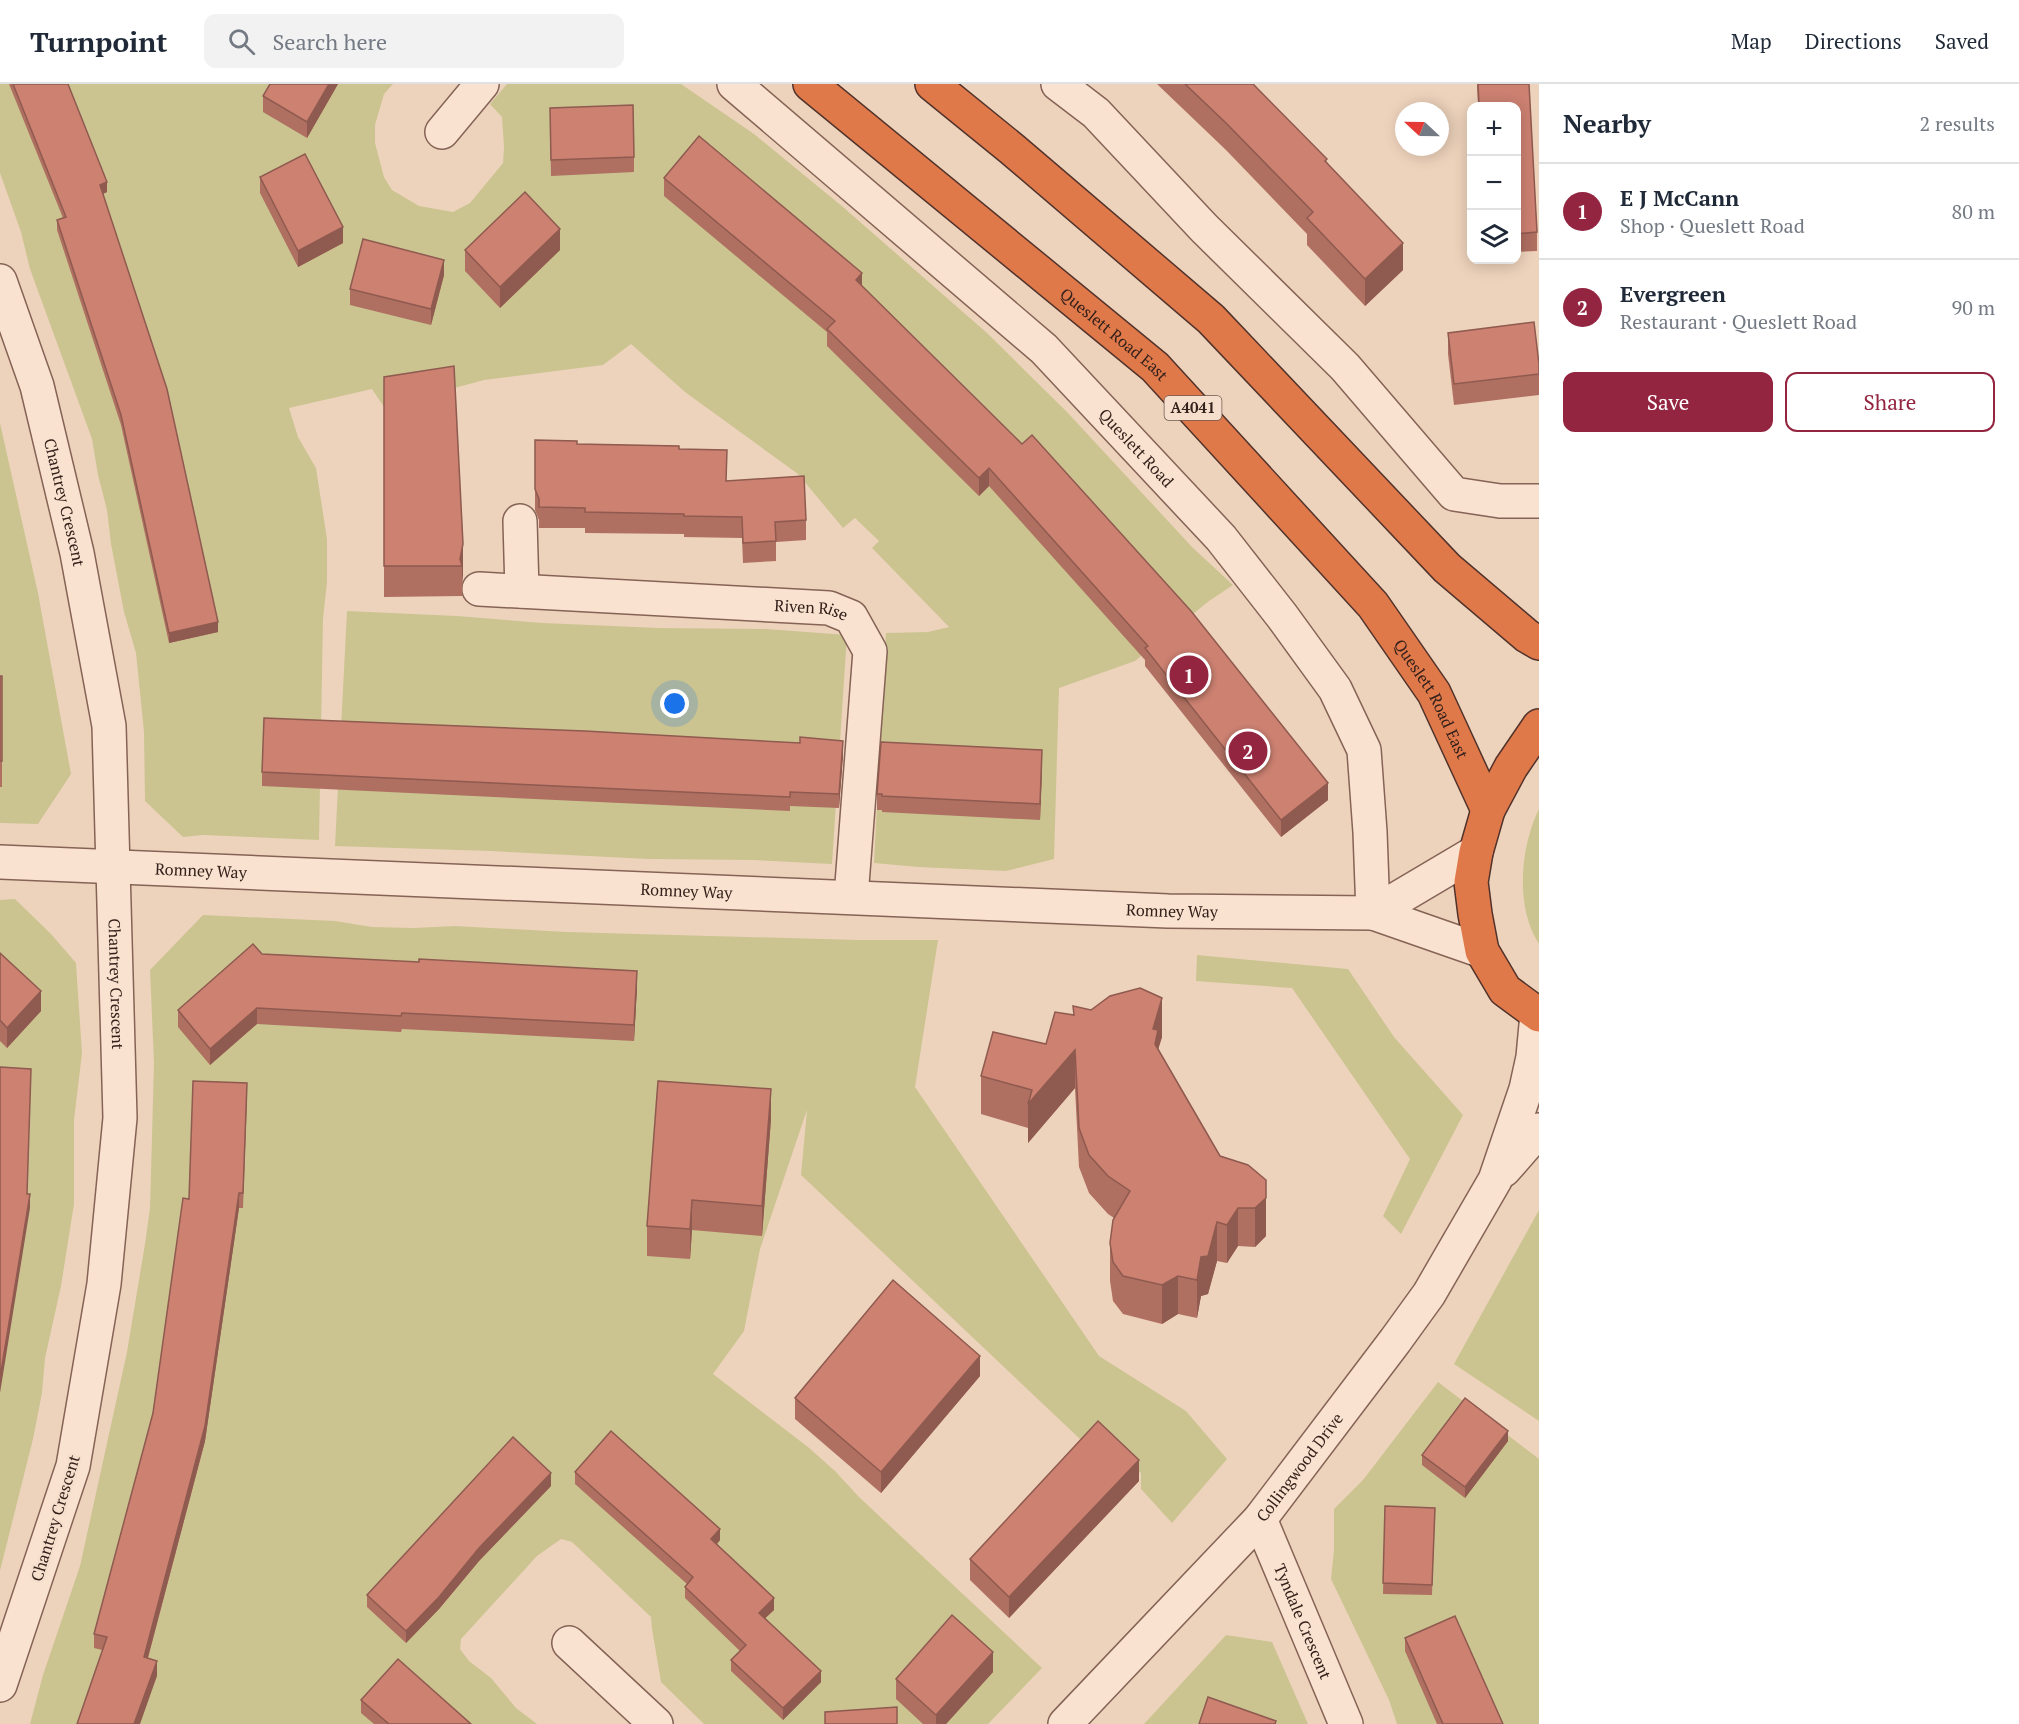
<!DOCTYPE html>
<html lang="en">
<head>
<meta charset="utf-8">
<style>
	:root { --surface:#fff; --page:#f2f2f3; --text:#1f2937; --muted:#747a83; --line:#e0e1e3; --accent:#942541 }
	body { margin:0; font-family:"PT Serif",serif; background:var(--page); color:var(--text) }
	.controls { position:absolute; right:18px; top:18px; display:grid; overflow:hidden; border-radius:12px; box-shadow:0 3px 15px #0003 }
	.controls button { width:54px; height:54px; display:grid; place-items:center; padding:0; border:0; border-bottom:2px solid var(--line); background:var(--surface); color:var(--text); font:30px sans-serif }
	.compass { position:absolute; left:1395px; top:18px; width:54px; height:54px; border-radius:50%; background:var(--surface); box-shadow:0 3px 15px #0003; rotate:292deg }
	.you { position:absolute; left:675px; top:620px; width:21px; height:21px; margin:-15px; border:4px solid #fff; border-radius:50%; background:#1a73e8; box-shadow:0 0 0 9px #1a73e833 }
	.badge { display:grid; place-items:center; width:39px; height:39px; border-radius:50%; background:var(--accent); color:#fff; font-size:20px; font-weight:700 }
	.pin { position:absolute; translate:-50% -50%; border:3px solid #fff; box-shadow:0 2px 6px #0006 }
	.list { margin:0; padding:0; list-style:none }
	h2 { display:flex; justify-content:space-between; align-items:center; height:78px; margin:0; padding:0 24px; font-size:26px }
	h2 small { font-size:20px; font-weight:400; color:var(--muted) }
	.list li { display:grid; grid-template-columns:39px 1fr auto; gap:18px; align-items:center; box-sizing:border-box; height:96px; padding:0 24px; border-top:2px solid var(--line) }
	.list b { display:block; font-size:22px; white-space:nowrap }
	.list p { margin:0; font-size:20px; white-space:nowrap; color:var(--muted) }
	.list em { font-size:20px; font-style:normal; color:var(--muted) }
	.actions { display:flex; gap:12px; padding:18px 24px }
	.actions a { flex:1; padding:14px 0; border:2px solid var(--accent); border-radius:12px; text-align:center; font-size:21px; color:var(--accent) }
	.actions .main { background:var(--accent); color:#fff }
	.icon { flex:none; width:33px; height:33px; fill:none; stroke:currentColor; stroke-width:2; stroke-linecap:round; stroke-linejoin:round }
	.map { position:relative; flex:none; width:1539px; height:1640px; overflow:hidden }
	header { display:flex; align-items:center; gap:36px; box-sizing:border-box; height:84px; padding:0 30px; background:var(--surface); border-bottom:2px solid var(--line) }
	header strong { font-size:28px }
	nav { display:flex; gap:33px; margin-inline-start:auto; font-size:21px }
	.search { width:420px; height:54px; background:var(--page); display:flex; align-items:center; gap:15px; box-sizing:border-box; padding:0 21px; border-radius:12px; color:var(--muted); font-size:22px }
	main { display:flex }
	aside { flex:1; background:var(--surface) }
	.map>svg:first-child { display:block }
</style>
</head>
<body>
<header>
<strong>Turnpoint</strong>
<div class="search"><svg class="icon" aria-label="search" viewBox="0 0 24 24"><circle cx="10" cy="10" r="6"/><path d="M15 15l6 6"/></svg>Search here</div>
<nav><a>Map</a><a>Directions</a><a>Saved</a></nav>
</header>
<main>
<div class="map">
<svg width="1539" height="1640" viewBox="0 0 1539 1640">
	<rect width="100%" height="100%" fill="#eed3bc"/>
	<!-- green -->
	<g fill="#cbc491">
		<path d="M0,0H393L384,10L375,41V59L384,93L392,106L419,122L453,128L470,119L503,79L504,63L502,33L490,20L507,0H681L754,50L843,123L987,249L1067,328L1193,464L1233,501L1209,517L1135,577L1059,604L1054,775L1006,787L918,783L874,779L886,549L928,548L949,543L872,464L879,457L855,434L843,444L798,390L685,308L631,260L603,281L484,296L384,323L372,305L289,324L298,353L316,384L327,455V498L323,535L319,756L203,751L183,753L145,717L144,648L136,569L124,528L111,460L107,426L98,391L92,355L30,185L21,148L0,89Z"/>
		<path d="M0,339L38,509L71,690L38,740L0,739Z"/>
		<path d="M347,527L457,532L543,539L659,544L766,545L847,551L832,780L753,776L648,775L490,767L335,762Z"/>
		<path d="M1539,725V860C1515,824 1520,763 1539,725Z"/>
		<path d="M15,815L51,850L76,879L82,969L74,1036V1120L61,1202L45,1274L42,1309L33,1355L0,1487V816Z"/>
		<path d="M203,831L335,837L372,843L414,844L455,842L567,848L859,856H938L915,1003L1099,1272L1186,1327L1227,1375L1172,1439L1141,1405V1389L1099,1355H1080L801,1091L807,1026L760,1165L744,1247L713,1290L808,1363L835,1387L859,1413L1042,1584L988,1640H704L661,1598L652,1545L651,1533L572,1458L561,1455L537,1472L461,1555L460,1565L469,1577L491,1594L516,1624L537,1640H30L43,1591L80,1482L127,1268L145,1160L150,1124L154,979L150,886Z"/>
		<path d="M1197,871L1348,885L1394,953L1463,1031L1401,1150L1383,1132L1410,1075L1292,904L1196,897Z"/>
		<path d="M1539,1126V1337L1454,1280Z"/>
		<path d="M1438,1298L1539,1375V1640H1397L1389,1616L1331,1495L1334,1466V1425L1363,1396Z"/>
		<path d="M1226,1551L1272,1558L1308,1640H1144Z"/>
	</g>
	<g fill="none" stroke-linecap="round" stroke-linejoin="round">
		<!-- minor casing -->
		<g stroke="#856356" stroke-width="36">
			<g id="minor">
				<path id="s1" d="M734,0L1044,265L1221,454L1282,532L1335,605L1364,666L1370,748L1373,829"/>
				<path d="M1058,0L1096,29L1204,144L1345,283L1454,410L1500,417H1539"/>
				<path d="M442,48L482,0"/>
				<path id="s2" d="M0,197L37,302L77,469L109,642L120,1034L104,1200L73,1382L0,1601"/>
				<path d="M520,437L522,507"/>
				<path id="s3" d="M479,505L829,524L851,533L870,567L851,813"/>
				<path id="s4" d="M0,778L1168,827L1373,829L1482,867"/>
				<path d="M1373,829L1476,768"/>
				<path d="M1504,1086L1539,1046"/>
				<path id="s5" d="M1260,1435L1346,1640"/>
				<path d="M569,1559L656,1640"/>
				<path id="s6" d="M1065,1640L1260,1435L1395,1257L1429,1210L1495,1096L1526,1005L1533,973L1537,930"/>
			</g>
		</g>
		<!-- highway casing -->
		<g stroke="#52332b" stroke-width="36">
			<g id="highway">
				<path id="s7" d="M810,0L1155,283L1373,521L1434,609L1488,726"/>
				<path d="M932,0L1012,65L1211,235L1447,484L1527,552L1539,559"/>
				<path d="M1539,642L1511,683L1488,726L1476,768L1471,798L1475,830L1482,867L1505,906L1539,931"/>
			</g>
		</g>
		<!-- minor -->
		<use href="#minor" stroke="#f9e2cf" stroke-width="33"/>
		<!-- highway -->
		<use href="#highway" stroke="#e0794a" stroke-width="33"/>
	</g>
	<!-- wall -->
	<g fill="#af6f61">
		<path d="M9,0H68L107,108L103,110L218,548L169,559L121,341L57,146V136L63,134Z"/>
		<path d="M270,0H338L307,54L263,28V12Z"/>
		<path d="M1157,0H1253L1327,78L1403,186L1365,222L1307,161V150L1226,66Z"/>
		<path d="M1477,0H1529L1537,148V167L1516,168V22H1478Z"/>
		<path d="M550,40L634,73V88L551,92Z"/>
		<path d="M260,93L343,159L298,183L260,109Z"/>
		<path d="M664,94L862,202L1328,716L1281,753L1145,582V576L989,402L979,412L827,262V248L664,112Z"/>
		<path d="M465,166H560L500,224L465,187Z"/>
		<path d="M444,191L431,241L350,221V205Z"/>
		<path d="M1448,249L1539,280V311L1454,321L1448,270Z"/>
		<path d="M454,282L463,491L462,512L384,513V293Z"/>
		<path d="M535,356L577,360L679,365L727,397L806,436V456L776,458V477L743,479L742,454L684,453V450L585,449V444H539V436L535,426Z"/>
		<path d="M0,592L2,677V703H0Z"/>
		<path d="M800,659L843,671L839,724L790,722V727L262,702V688Z"/>
		<path d="M1042,682L1040,736L882,728V726H877V710Z"/>
		<path d="M0,869L41,927L7,964L0,957Z"/>
		<path d="M262,870L637,903L634,957L402,945L401,948L257,940L210,981L178,943V926Z"/>
		<path d="M1162,953L1158,965L1220,1072L1248,1081L1266,1152L1255,1163L1238,1162L1227,1179L1217,1177L1208,1210L1201,1212L1197,1234L1178,1230L1162,1240L1123,1230L1113,1217L1110,1197V1159L1114,1134L1108,1130L1089,1109L1079,1083L1075,1004L1028,1059V1044L981,1030V992L1046,960Z"/>
		<path d="M247,1014L243,1124H239L205,1357L148,1574L157,1592L102,1566L94,1564V1550L153,1329Z"/>
		<path d="M771,1035L762,1152L692,1146L690,1175L647,1172V1142Z"/>
		<path d="M980,1292L881,1409L795,1335V1314Z"/>
		<path d="M1508,1357L1465,1414L1422,1381V1371Z"/>
		<path d="M575,1388L720,1456L717,1460L774,1526L765,1534L821,1598L783,1636L731,1587V1576L740,1567L685,1514V1503L687,1500L575,1400Z"/>
		<path d="M1139,1397L1009,1534L970,1496V1475Z"/>
		<path d="M551,1402L479,1477L439,1525L406,1559L367,1523V1511Z"/>
		<path d="M1385,1422L1435,1424L1432,1511L1383,1510Z"/>
		<path d="M1405,1554L1503,1640H1437L1405,1567Z"/>
		<path d="M993,1588L946,1640H923L896,1615V1595Z"/>
		<path d="M361,1616L471,1640H374L361,1629Z"/>
	</g>
	<!-- shaded-wall -->
	<g fill="#8f5a4f">
		<path d="M329,0H338L307,54V38Z"/>
		<path d="M107,98V108L100,111V101Z"/>
		<path d="M343,143V159L298,183V167Z"/>
		<path d="M560,145V166L500,224V203Z"/>
		<path d="M1403,159V186L1365,222V195Z"/>
		<path d="M444,176V191L431,241V225Z"/>
		<path d="M862,189V206L856,196Z"/>
		<path d="M989,384V402L979,412V394Z"/>
		<path d="M463,460V491L462,495V482L460,475Z"/>
		<path d="M218,538V548L169,559V549Z"/>
		<path d="M843,657V671L839,724V710Z"/>
		<path d="M1042,666V682L1040,736V720Z"/>
		<path d="M1328,699V716L1281,753V736Z"/>
		<path d="M637,887V903L634,957V941Z"/>
		<path d="M41,907V927L7,964V944Z"/>
		<path d="M1162,914V953L1158,966V985L1153,945Z"/>
		<path d="M257,924V940L210,981V965Z"/>
		<path d="M1075,966V1004L1028,1059V1020Z"/>
		<path d="M771,1005V1035L762,1152V1122Z"/>
		<path d="M1266,1096V1152L1255,1163V1124Z"/>
		<path d="M239,1109V1124L205,1357L144,1588V1573Z"/>
		<path d="M30,1110V1124L0,1309V1294Z"/>
		<path d="M692,1116V1146L690,1175V1145Z"/>
		<path d="M1238,1124V1162L1227,1179V1141Z"/>
		<path d="M1217,1138V1177L1208,1210L1201,1212L1197,1234V1196L1201,1173Z"/>
		<path d="M1178,1192V1230L1162,1240V1201Z"/>
		<path d="M980,1272V1292L881,1409V1388Z"/>
		<path d="M1508,1347V1357L1465,1414V1403Z"/>
		<path d="M1139,1376V1397L1009,1534V1513Z"/>
		<path d="M551,1389V1402L479,1477L439,1525L406,1559V1547L479,1464Z"/>
		<path d="M720,1445V1456L711,1467V1455Z"/>
		<path d="M774,1514V1526L759,1540V1529Z"/>
		<path d="M993,1568V1588L946,1640H936V1631Z"/>
		<path d="M157,1577V1592L140,1640H134Z"/>
		<path d="M821,1587V1598L783,1636V1624Z"/>
	</g>
	<!-- building -->
	<g fill="#cc8171" stroke="#8f5a4f" stroke-width="1.5">
		<path d="M13,0H68L107,98L100,101L167,305L218,538L169,549L121,331L57,136L66,133Z"/>
		<path d="M270,0H329L307,38L263,12Z"/>
		<path d="M1185,0H1253L1327,75L1325,77L1403,159L1365,195L1307,134L1313,128L1226,39Z"/>
		<path d="M1478,0H1529L1537,148L1516,150V22H1479Z"/>
		<path d="M633,21L634,73L551,76L550,24Z"/>
		<path d="M699,52L862,189L856,196L1022,360L1032,351L1191,527L1328,699L1281,736L1145,564L1148,562L989,384L979,394L827,245L835,237L664,94Z"/>
		<path d="M305,70L343,143L298,167L260,93Z"/>
		<path d="M525,108L560,145L500,203L465,166Z"/>
		<path d="M363,155L444,176L431,225L350,205Z"/>
		<path d="M1534,238L1539,280V290L1454,300L1448,249Z"/>
		<path d="M454,282L463,460L460,475L462,482H384V293Z"/>
		<path d="M535,356L577,357V360L679,362V365L727,366L726,397L804,392L806,436L775,438L776,457L743,459L742,433L684,432V430L585,428V424L539,423V415L535,405Z"/>
		<rect x="0" y="592" width="2" height="85"/>
		<path d="M264,634L585,647L800,659V653L843,657L839,710L790,708V713L262,688Z"/>
		<path d="M881,658L1042,666L1040,720L882,712V710H877Z"/>
		<path d="M253,860L262,870L419,878V875L637,887L634,941L402,929L401,932L257,924L210,965L178,926Z"/>
		<path d="M0,869L41,907L7,944L0,936Z"/>
		<path d="M1140,904L1162,914L1153,945L1158,946L1155,960L1220,1072L1248,1081L1266,1096V1114L1255,1124H1238L1227,1141L1217,1138L1208,1172L1201,1173L1197,1196L1178,1192L1162,1201L1123,1192L1113,1178L1110,1159L1113,1136L1130,1107L1108,1092L1089,1071L1079,1044L1075,966L1028,1020L1032,1006L981,992L993,948L1046,960L1055,928L1074,931L1073,922L1091,926L1110,912Z"/>
		<path d="M0,983L31,985L27,1110H30L0,1294Z"/>
		<path d="M193,997L247,999L243,1109H239L205,1342L144,1573L157,1577L134,1640H77L107,1553L94,1550L153,1329L183,1114L189,1115Z"/>
		<path d="M658,997L771,1005L762,1122L692,1116L690,1145L647,1142Z"/>
		<path d="M893,1196L980,1272L881,1388L795,1314Z"/>
		<path d="M1465,1314L1508,1347L1465,1403L1422,1371Z"/>
		<path d="M1098,1337L1139,1376L1009,1513L970,1475Z"/>
		<path d="M611,1347L720,1445L711,1455L774,1514L759,1529L821,1587L783,1624L731,1576L746,1561L685,1503L693,1493L575,1388Z"/>
		<path d="M513,1353L551,1389L479,1464L439,1513L406,1547L367,1511Z"/>
		<path d="M1385,1422L1435,1424L1432,1501L1383,1499Z"/>
		<path d="M952,1531L993,1568L936,1631L896,1595Z"/>
		<path d="M1455,1532L1503,1640H1443L1405,1554Z"/>
		<path d="M398,1575L471,1640H389L361,1616Z"/>
		<path d="M1208,1613L1276,1637L1275,1640H1199Z"/>
		<path d="M897,1623V1640H825V1628Z"/>
	</g>
	<g text-anchor="middle" stroke-width="5" stroke-linejoin="round" paint-order="stroke">
		<!-- shield labels -->
		<rect fill="#f5dfcc" stroke="#6e5a50" stroke-width="1.5" x="1164.5" y="312" width="57" height="24" rx="4.5"/>
		<g font-size="15" font-weight="bold" fill="#34211b">
			<text x="1193" y="329">A4041</text>
		</g>
		<!-- street labels -->
		<g font-size="16" fill="#34211b" stroke="#f5dfcc">
			<text dy="6" stroke="none"><textPath href="#s7" startOffset="394">Queslett Road East</textPath></text>
			<text dy="6" stroke="none"><textPath href="#s1" startOffset="543">Queslett Road</textPath></text>
			<text dy="6" stroke="none"><textPath href="#s2" startOffset="231">Chantrey Crescent</textPath></text>
			<text dy="6" stroke="none"><textPath href="#s3" startOffset="333">Riven Rise</textPath></text>
			<text dy="6" stroke="none"><textPath href="#s7" startOffset="880">Queslett Road East</textPath></text>
			<text dy="6" stroke="none"><textPath href="#s4" startOffset="201">Romney Way</textPath></text>
			<text dy="6" stroke="none"><textPath href="#s4" startOffset="687">Romney Way</textPath></text>
			<text dy="6" stroke="none"><textPath href="#s4" startOffset="1173">Romney Way</textPath></text>
			<text dy="6" stroke="none"><textPath href="#s2" startOffset="717">Chantrey Crescent</textPath></text>
			<text dy="6" stroke="none"><textPath href="#s6" startOffset="348">Collingwood Drive</textPath></text>
			<text transform="translate(55 1434) rotate(-73)" y="6">Chantrey Crescent</text>
			<text dy="6" stroke="none"><textPath href="#s5" startOffset="111">Tyndale Crescent</textPath></text>
		</g>
	</g>
</svg>
<div class="controls">
<button>+</button>
<button>−</button>
<button><svg class="icon" aria-label="layers" viewBox="0 0 24 24"><path d="M12 4l9 5-9 5-9-5zM3 14l9 5 9-5"/></svg></button>
</div>
<svg class="compass" viewBox="-18 -18 36 36"><path d="M0-13l5 13h-10z" fill="#e53935"/><path d="M0 13l5-13h-10z" fill="#747a83"/></svg>
<div class="you"></div>
<div class="pin badge" style="left:1189px;top:591px">1</div>
<div class="pin badge" style="left:1248px;top:667px">2</div>
</div>
<aside>
<h2>Nearby<small>2 results</small></h2>
<ul class="list">
<li><span class="badge">1</span><div><b>E J McCann</b><p>Shop · Queslett Road</p></div><em>80 m</em></li>
<li><span class="badge">2</span><div><b>Evergreen</b><p>Restaurant · Queslett Road</p></div><em>90 m</em></li>
</ul>
<div class="actions"><a class="main">Save</a><a>Share</a></div>
</aside>
</main>
</body>
</html>
